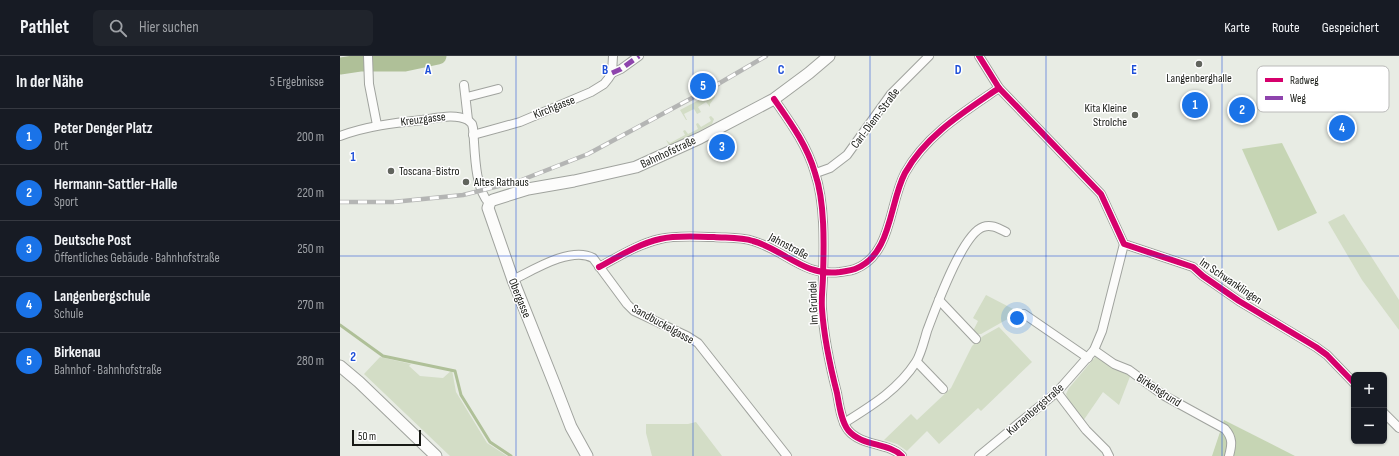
<!DOCTYPE html>
<html lang="de">
<head>
<meta charset="utf-8">
<style>
	:root { --surface:#171b24; --page:#20242c; --text:#f1f3f6; --muted:#9ea1a6; --line:#363941; --accent:#1a73e8 }
	body { margin:0; font-family:"Sofia Sans Condensed",sans-serif; background:var(--page); color:var(--text) }
	.controls { position:absolute; right:12px; bottom:12px; display:grid; overflow:hidden; border-radius:6px; box-shadow:0 1px 3px #0004 }
	.controls button { width:36px; height:36px; display:grid; place-items:center; padding:0; border:0; border-bottom:1px solid var(--line); background:var(--surface); color:var(--text); font:20px sans-serif }
	.scale { position:absolute; left:12px; bottom:10px; width:69px; box-sizing:border-box; padding-left:4px; border:2px solid #181a15; border-top:0; font-size:11px; line-height:14px; white-space:nowrap; color:#181a15; -webkit-text-stroke:3px #fff; paint-order:stroke }
	.you { position:absolute; left:677px; top:262px; width:14px; height:14px; margin:-10px; border:3px solid #fff; border-radius:50%; background:#1a73e8; box-shadow:0 0 0 6px #1a73e833 }
	.badge { display:grid; place-items:center; width:26px; height:26px; border-radius:50%; background:var(--accent); color:#fff; font-size:13px; font-weight:700 }
	.pin { position:absolute; translate:-50% -50%; border:2px solid #fff; box-shadow:0 1px 4px #0006 }
	.list { margin:0; padding:0; list-style:none }
	h2 { display:flex; justify-content:space-between; align-items:center; height:52px; margin:0; padding:0 16px; font-size:17px }
	h2 small { font-size:13px; font-weight:400; color:var(--muted) }
	.list li { display:grid; grid-template-columns:26px 1fr auto; gap:12px; align-items:center; box-sizing:border-box; height:56px; padding:0 16px; border-top:1px solid var(--line) }
	.list b { display:block; font-size:15px; white-space:nowrap }
	.list p { margin:0; font-size:13px; white-space:nowrap; color:var(--muted) }
	.list em { font-size:13px; font-style:normal; color:var(--muted) }
	.icon { flex:none; width:22px; height:22px; fill:none; stroke:currentColor; stroke-width:2; stroke-linecap:round; stroke-linejoin:round }
	.map { position:relative; flex:none; width:1059px; height:400px; overflow:hidden }
	header { display:flex; align-items:center; gap:24px; box-sizing:border-box; height:56px; padding:0 20px; background:var(--surface); border-bottom:1px solid var(--line) }
	header strong { font-size:19px }
	nav { display:flex; gap:22px; margin-inline-start:auto; font-size:14px }
	.search { width:280px; height:36px; background:var(--page); display:flex; align-items:center; gap:10px; box-sizing:border-box; padding:0 14px; border-radius:6px; color:var(--muted); font-size:15px }
	main { display:flex }
	aside { flex:1; background:var(--surface) }
	.map>svg:first-child { display:block }
</style>
</head>
<body>
<header>
<strong>Pathlet</strong>
<div class="search"><svg class="icon" aria-label="search" viewBox="0 0 24 24"><circle cx="10" cy="10" r="6"/><path d="M15 15l6 6"/></svg>Hier suchen</div>
<nav><a>Karte</a><a>Route</a><a>Gespeichert</a></nav>
</header>
<main>
<aside>
<h2>In der Nähe<small>5 Ergebnisse</small></h2>
<ul class="list">
<li><span class="badge">1</span><div><b>Peter Denger Platz</b><p>Ort</p></div><em>200 m</em></li>
<li><span class="badge">2</span><div><b>Hermann-Sattler-Halle</b><p>Sport</p></div><em>220 m</em></li>
<li><span class="badge">3</span><div><b>Deutsche Post</b><p>Öffentliches Gebäude · Bahnhofstraße</p></div><em>250 m</em></li>
<li><span class="badge">4</span><div><b>Langenbergschule</b><p>Schule</p></div><em>270 m</em></li>
<li><span class="badge">5</span><div><b>Birkenau</b><p>Bahnhof · Bahnhofstraße</p></div><em>280 m</em></li>
</ul>
</aside>
<div class="map">
<svg width="1059" height="400" viewBox="0 0 1059 400">
	<rect width="100%" height="100%" fill="#e8ece4"/>
	<!-- green -->
	<g fill="#d3ddc6">
		<path d="M374,36L375,41L370,48V51L366,46L358,51L361,56L357,58L354,53L344,58L347,64H346L340,54Z"/>
		<path d="M371,60L374,63L372,68L330,91L326,84L330,87L345,79L343,75L345,74L348,78L358,73L356,68L358,67L361,71L371,65L369,61Z"/>
		<path d="M1004,158L1059,244V274L1022,224L988,166Z"/>
		<path d="M646,239L677,255L673,260L641,278H636L633,275L638,265L633,262Z"/>
		<path d="M659,271L692,306L641,355L638,352L599,388L587,375L567,395L557,388L544,384L571,358L577,364L611,332L632,290L643,280Z"/>
		<path d="M756,300L791,318L779,349L763,336L743,365L728,344L726,338L729,332Z"/>
		<path d="M40,301L71,308L69,310L80,320L103,322L112,314L116,336L147,387L167,400H110L24,318Z"/>
		<path d="M356,366L382,400H312L306,377V368H348Z"/>
	</g>
	<!-- forest -->
	<g fill="#c6d5b4">
		<path d="M942,87L977,157L938,175L902,93Z"/>
		<path d="M884,364L955,400H872Z"/>
	</g>
	<g fill="none" stroke-linecap="round" stroke-linejoin="round">
		<!-- stream -->
		<path stroke="#afc098" stroke-width="3" d="M0,269L43,300L115,315L121,339L150,386L171,400"/>
		<!-- river -->
		<path stroke="#afc098" stroke-width="17" d="M0,10L20,7H65L98,0"/>
		<!-- minor casing -->
		<g stroke="#a0a39e" stroke-width="10">
			<g id="minor">
				<path d="M28,0L29,28L37,69"/>
				<path d="M639,0L659,32L761,138L784,188L853,211L863,220L899,245L976,291L987,299L1014,327"/>
				<path d="M272,17L281,13L299,0"/>
				<path d="M124,29L128,64L132,68L133,72C135,92 134,132 149,147"/>
				<path d="M127,41L158,33"/>
				<path d="M434,43C450,66 467,89 475,117C485,146 484,189 483,219C483,230 481,242 482,253C484,281 490,310 497,337C499,348 501,365 508,374C522,391 548,386 562,400"/>
				<path d="M133,79L180,66L251,36L264,28L268,23L272,17L273,0"/>
				<path d="M0,80C27,70 54,67 82,64C97,62 114,57 128,64"/>
				<path d="M476,117L490,112L507,99L551,38L589,0"/>
				<path d="M259,211C278,201 298,188 320,183C337,179 356,181 374,181C387,182 401,181 413,185C445,194 464,221 500,216C505,215 510,215 515,213C552,199 549,147 565,117C586,79 624,56 659,32"/>
				<path d="M173,224C193,214 231,190 253,202L287,248L294,255L347,280L358,287L447,400"/>
				<path d="M599,244L636,283"/>
				<path d="M684,258L748,302"/>
				<path d="M754,294L774,308L789,314L823,339L885,373C893,382 892,389 889,400"/>
				<path d="M577,306L603,333"/>
				<path d="M717,336L746,374L766,394L769,400"/>
				<path d="M1044,357L1059,372"/>
				<path d="M504,367C531,350 558,334 576,306C581,298 584,285 587,275C595,254 622,178 643,171C651,168 658,172 666,176"/>
				<path d="M639,400L717,336L754,294L762,275L784,188"/>
			</g>
		</g>
		<!-- secondary casing -->
		<g stroke="#a0a39e" stroke-width="13">
			<g id="secondary">
				<path d="M0,310L19,326L96,400"/>
				<path d="M247,400L231,371L214,327L173,224L148,152L150,146L153,144L188,133L234,125L296,111L360,82L434,43L469,17L489,0"/>
			</g>
		</g>
		<!-- minor -->
		<use href="#minor" stroke="#fcfcfb" stroke-width="8"/>
		<!-- secondary -->
		<use href="#secondary" stroke="#fcfcfb" stroke-width="11"/>
		<!-- rail casing -->
		<g stroke="#b4b5b4" stroke-width="4.5">
			<path id="rail" d="M0,146H53L123,139L179,125L248,98L378,28L426,0"/>
		</g>
		<!-- rail -->
		<use href="#rail" stroke="#fff" stroke-width="3" stroke-dasharray="9" stroke-linecap="butt"/>
		<!-- quiet -->
		<path stroke="#8e44ad" stroke-width="5" stroke-dasharray="10 5" stroke-linecap="butt" d="M272,17L281,13L299,0"/>
		<!-- cycleway casing -->
		<g stroke="#fff" stroke-width="8">
			<g id="cycleway">
				<path d="M639,0L659,32L761,138L784,188L853,211L863,220L899,245L976,291L987,299L1014,327"/>
				<path d="M434,43C450,66 467,89 475,117C485,146 484,189 483,219C483,230 481,242 482,253C484,281 490,310 497,337C499,348 501,365 508,374C522,391 548,386 562,400"/>
				<path d="M259,211C278,201 298,188 320,183C337,179 356,181 374,181C387,182 401,181 413,185C445,194 464,221 500,216C505,215 510,215 515,213C552,199 549,147 565,117C586,79 624,56 659,32"/>
			</g>
		</g>
		<!-- cycleway -->
		<use href="#cycleway" stroke="#d6006c" stroke-width="6"/>
	</g>
	<!-- grid -->
	<path fill="none" stroke="#1d4ed8" stroke-width="1" stroke-opacity="0.55" d="M176,0V400M353,0V400M530,0V400M706,0V400M882,0V400M0,200H1059"/>
	<!-- markers -->
	<g fill="#61645d" stroke="#fff" stroke-width="1.5">
		<circle cx="859" cy="8" r="4"/>
		<circle cx="795" cy="59" r="4"/>
		<circle cx="51" cy="115" r="4"/>
		<circle cx="126" cy="126" r="4"/>
	</g>
	<g text-anchor="middle" stroke-width="3" stroke-linejoin="round" paint-order="stroke">
		<!-- poi labels -->
		<g font-size="12" fill="#181a15" stroke="#fff" text-anchor="start">
			<text x="859" y="26" text-anchor="middle">Langenberghalle</text>
			<text x="787" y="56" text-anchor="end">Kita Kleine<tspan x="787" dy="14">Strolche</tspan></text>
			<text x="59" y="119">Toscana-Bistro</text>
			<text x="134" y="130">Altes Rathaus</text>
		</g>
		<!-- street labels -->
		<g font-size="12" fill="#181a15" stroke="#fff">
			<text transform="translate(214 51) rotate(-22)" y="4">Kirchgasse</text>
			<text transform="translate(535 62) rotate(-53)" y="4">Carl-Diem-Straße</text>
			<text transform="translate(83 63) rotate(-7)" y="4">Kreuzgasse</text>
			<text transform="translate(328 96) rotate(-25)" y="4">Bahnhofstraße</text>
			<text transform="translate(449 190) rotate(28)" y="4">Jahnstraße</text>
			<text transform="translate(891 225) rotate(34)" y="4">Im Schwanklingen</text>
			<text transform="translate(180 242) rotate(68)" y="4">Obergasse</text>
			<text transform="translate(473 247) rotate(-92)" y="4">Im Gründel</text>
			<text transform="translate(323 268) rotate(29)" y="4">Sandbuckelgasse</text>
			<text transform="translate(819 334) rotate(33)" y="4">Birkelsgrund</text>
			<text transform="translate(695 353) rotate(-41)" y="4">Kurzenbergstraße</text>
		</g>
	</g>
	<!-- legend -->
	<rect x="917" y="10" width="132" height="46" rx="6" fill="#fff" stroke="#babab9" stroke-width="1"/>
	<rect x="925" y="22" width="18" height="4" fill="#d6006c"/>
	<rect x="925" y="40" width="18" height="4" fill="#8e44ad"/>
	<g font-size="11" fill="#181a15">
		<text x="950" y="28">Radweg</text>
		<text x="950" y="46">Weg</text>
	</g>
	<g font-size="13" text-anchor="middle" font-weight="bold" fill="#1d4ed8" stroke="#fff" stroke-width="3" stroke-linejoin="round" paint-order="stroke">
		<text x="88" y="18">A</text>
		<text x="265" y="18">B</text>
		<text x="441" y="18">C</text>
		<text x="618" y="18">D</text>
		<text x="794" y="18">E</text>
		<text x="13" y="105">1</text>
		<text x="13" y="305">2</text>
	</g>
</svg>
<div class="controls">
<button>+</button>
<button>−</button>
</div>
<div class="scale">50 m</div>
<div class="you"></div>
<div class="pin badge" style="left:855px;top:49px">1</div>
<div class="pin badge" style="left:902px;top:54px">2</div>
<div class="pin badge" style="left:382px;top:91px">3</div>
<div class="pin badge" style="left:1002px;top:72px">4</div>
<div class="pin badge" style="left:363px;top:30px">5</div>
</div>
</main>
</body>
</html>
